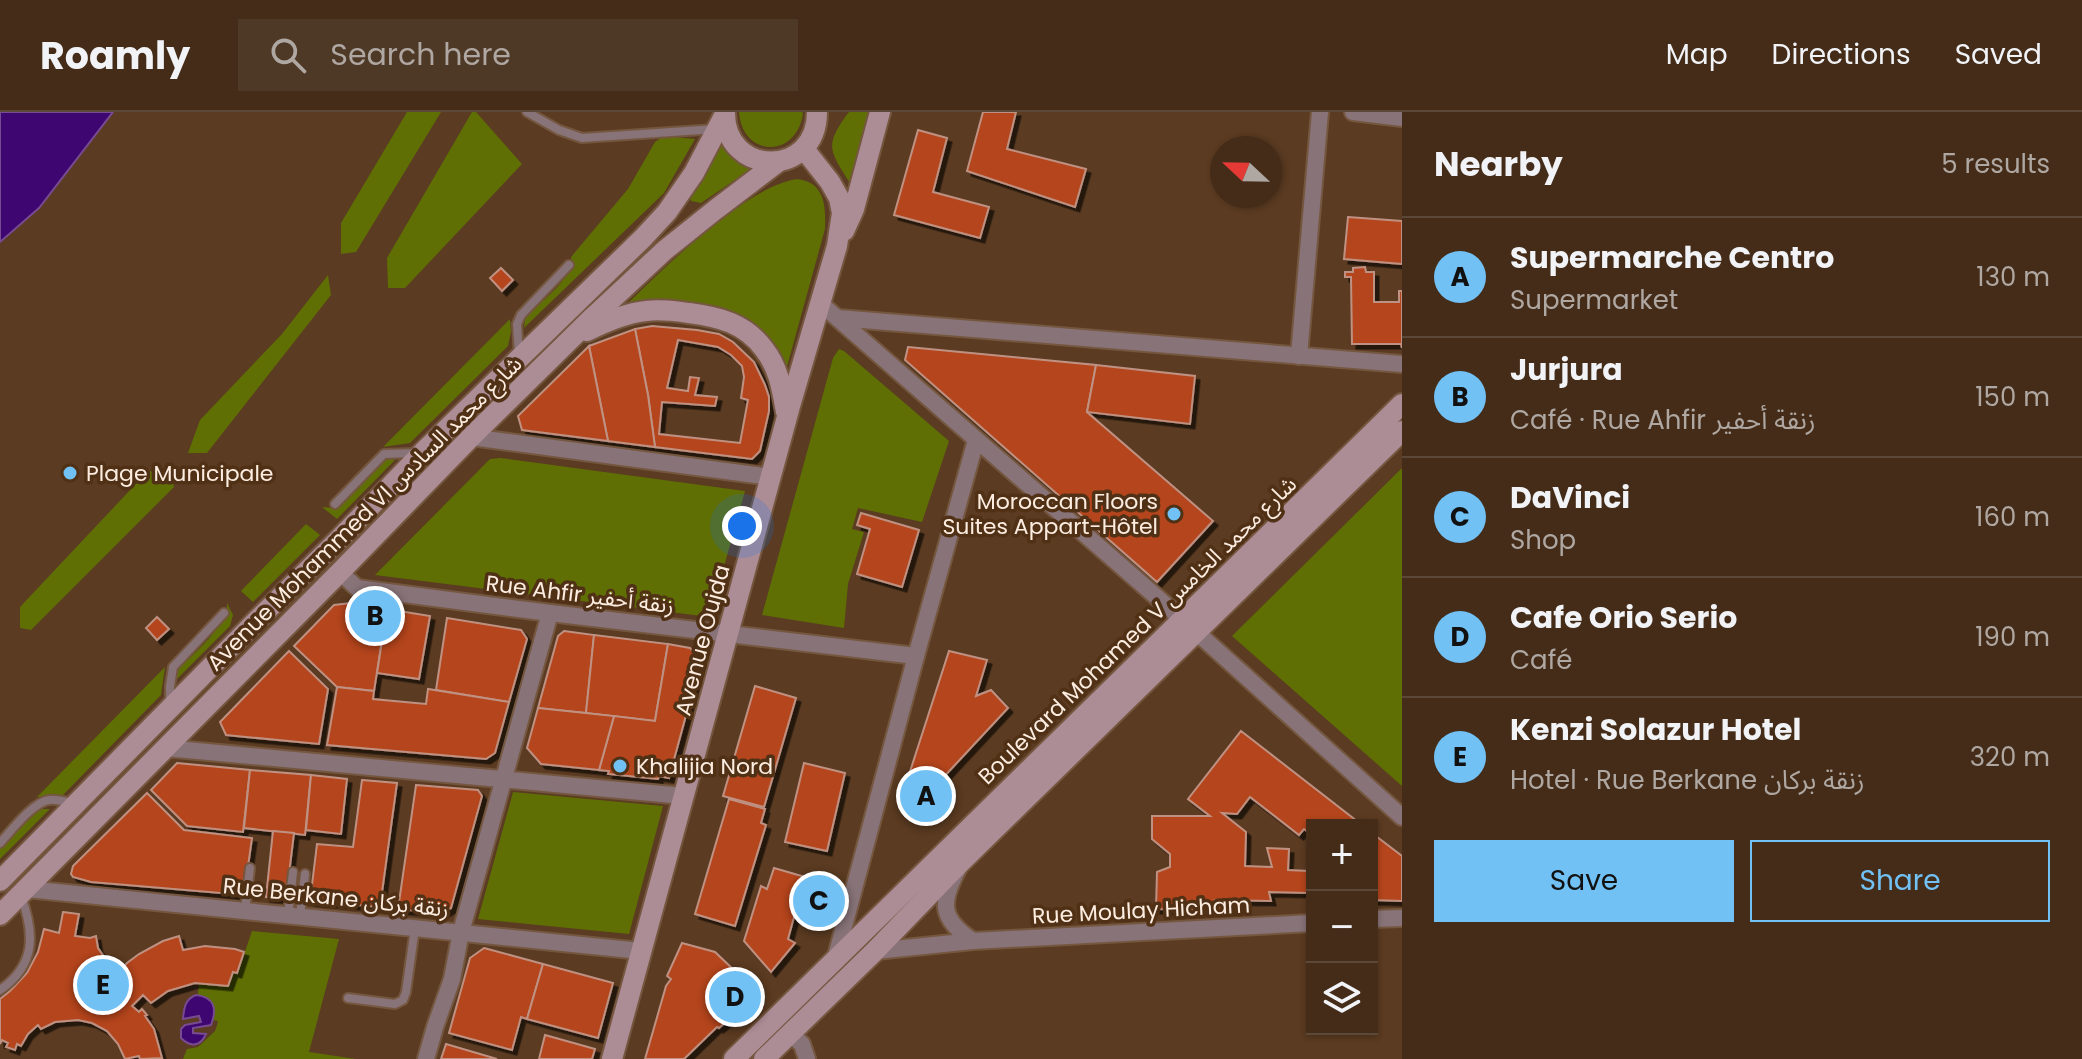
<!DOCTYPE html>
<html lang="en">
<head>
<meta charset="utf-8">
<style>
	:root { --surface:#442c19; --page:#4e3826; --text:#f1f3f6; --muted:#afa7a2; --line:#5c4838; --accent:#72c1f5 }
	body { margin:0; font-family:Poppins,"Noto Sans Arabic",sans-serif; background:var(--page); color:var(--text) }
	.controls { position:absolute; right:24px; bottom:24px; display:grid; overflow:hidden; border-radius:0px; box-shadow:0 2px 6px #0004 }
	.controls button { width:72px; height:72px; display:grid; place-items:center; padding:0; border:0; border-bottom:2px solid var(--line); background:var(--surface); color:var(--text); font:40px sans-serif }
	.compass { position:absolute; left:1210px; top:24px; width:72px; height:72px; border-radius:50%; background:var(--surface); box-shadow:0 2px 6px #0004; rotate:292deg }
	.you { position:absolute; left:742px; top:414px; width:28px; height:28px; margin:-20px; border:6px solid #fff; border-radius:50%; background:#1a73e8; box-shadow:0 0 0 12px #1a73e833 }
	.badge { display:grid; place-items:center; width:52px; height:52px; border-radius:50%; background:var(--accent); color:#111; font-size:26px; font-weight:700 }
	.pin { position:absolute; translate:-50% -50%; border:4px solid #fff; box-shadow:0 2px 8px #0006 }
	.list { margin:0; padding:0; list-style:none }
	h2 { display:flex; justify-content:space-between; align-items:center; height:104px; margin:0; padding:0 32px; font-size:34px }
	h2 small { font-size:26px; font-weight:400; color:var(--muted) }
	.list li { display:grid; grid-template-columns:52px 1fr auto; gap:24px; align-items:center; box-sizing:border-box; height:120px; padding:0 32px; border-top:2px solid var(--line) }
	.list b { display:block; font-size:30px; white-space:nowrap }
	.list p { margin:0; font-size:26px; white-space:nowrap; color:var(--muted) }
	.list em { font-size:26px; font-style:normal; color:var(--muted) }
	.actions { display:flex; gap:16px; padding:24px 32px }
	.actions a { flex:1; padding:18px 0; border:2px solid var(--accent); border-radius:0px; text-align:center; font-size:28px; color:var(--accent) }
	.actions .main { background:var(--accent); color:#111 }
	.icon { flex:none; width:44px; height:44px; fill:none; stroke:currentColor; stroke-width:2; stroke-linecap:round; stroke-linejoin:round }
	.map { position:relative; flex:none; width:1402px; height:947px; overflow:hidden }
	header { display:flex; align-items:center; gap:48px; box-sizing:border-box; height:112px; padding:0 40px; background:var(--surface); border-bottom:2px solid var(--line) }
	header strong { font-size:38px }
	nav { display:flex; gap:44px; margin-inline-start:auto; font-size:28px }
	.search { width:560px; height:72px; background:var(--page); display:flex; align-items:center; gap:20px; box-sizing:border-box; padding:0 28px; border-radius:0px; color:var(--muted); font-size:30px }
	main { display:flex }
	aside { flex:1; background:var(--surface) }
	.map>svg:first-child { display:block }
</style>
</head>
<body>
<header>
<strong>Roamly</strong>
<div class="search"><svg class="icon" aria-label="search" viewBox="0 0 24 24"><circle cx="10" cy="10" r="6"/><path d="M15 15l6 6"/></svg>Search here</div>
<nav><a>Map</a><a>Directions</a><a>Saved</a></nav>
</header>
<main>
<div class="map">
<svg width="1402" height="947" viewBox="0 0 1402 947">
	<defs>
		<filter id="shadow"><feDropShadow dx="4.5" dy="4.5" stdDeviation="0" flood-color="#0009"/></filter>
	</defs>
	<rect width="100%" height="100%" fill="#5b3b21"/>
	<!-- green -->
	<g fill="#5f6f04">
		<path d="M407,0H441L356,140L341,142V111Z"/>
		<path d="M472,0H476L522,52L405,176H388L387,146Z"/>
		<path d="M739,0H802L803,1C797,47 742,46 739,0Z"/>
		<path d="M849,0H870L850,71C829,38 824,33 849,0Z"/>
		<path d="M674,25L695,27L664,81L524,216L525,205C540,190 574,167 571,145L628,77L655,30L661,26Z"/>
		<path d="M723,27L754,55L701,91L691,89L690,86Z"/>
		<path d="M797,67C825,70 826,94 825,117L785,262L754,215L623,196C661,159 746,74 797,67Z"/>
		<path d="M328,163L331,183L207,341H188L200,308L282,222Z"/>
		<path d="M510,207L511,220L508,234L410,331L383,335Z"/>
		<path d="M839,237L844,239L949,329L922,410L858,396L852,417L864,420L848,472L844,516L762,503L833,246Z"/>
		<path d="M387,346L395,348L337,407L322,395L333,396L339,393Z"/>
		<path d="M501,346L745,379L710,505L375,463L490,347Z"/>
		<path d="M1402,356V674L1232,524Z"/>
		<path d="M148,359L171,362L174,375L31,518L20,516V495Z"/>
		<path d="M306,412L320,423L253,490L241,479Z"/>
		<path d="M227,491L233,503L230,514L177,567L176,559C191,544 229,513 227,491Z"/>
		<path d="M165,555L161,583L62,684L37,685Z"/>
		<path d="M513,680L663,694L629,822L478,807Z"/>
		<path d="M40,697H50L0,747V735Z"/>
		<path d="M252,819L339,827L309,940L356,947H183L187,937L198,935L215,919L218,910L216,908L213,909L214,905L202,884L198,883L199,871L233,860H238Z"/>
	</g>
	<!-- water -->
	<g fill="#3d0670" stroke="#774b92" stroke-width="2">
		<path d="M0,0H113L39,96L0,130Z"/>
		<path d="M196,883C215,885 217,897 211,913L193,916V921L206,922C201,934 191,936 181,926V917L185,913L201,910L199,904L183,907C184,896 185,887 196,883Z"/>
	</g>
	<!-- building -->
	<g fill="#b5451a" stroke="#bf9182" stroke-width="2" fill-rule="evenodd" filter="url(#shadow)">
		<path d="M983,0H1016L1007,37L1086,57L1075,95L967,59Z"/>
		<path d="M918,18L947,26L933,80L989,95L980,126L894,103Z"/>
		<path d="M1348,105L1402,109V152L1344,147Z"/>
		<path d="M1365,155L1366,160H1374V190H1399V179H1402V236L1401,232H1352L1351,165H1345V160H1353V156Z"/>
		<path d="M501,156L513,168L502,179L490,166Z"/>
		<path d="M652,214L697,218L719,222L733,230L754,250L765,273L769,285V299L760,339L752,347L655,335L648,283L635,217ZM678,228L718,235L731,243L742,254L744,265L741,286L748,288L740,331L659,322L662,290L715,294L717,285L695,283L699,266L690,265L688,279L667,276Z"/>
		<path d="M635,217L648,283L655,335L608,329L589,234Z"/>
		<path d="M589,234L608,329L522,318L518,304Z"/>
		<path d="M908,235L1096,253L1087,300L1213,409L1157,470L905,248Z"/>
		<path d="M1096,253L1195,264L1190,312L1087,300Z"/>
		<path d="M861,401L919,418L902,475L857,462L870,417L857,413Z"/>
		<path d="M351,491L387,497L374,579L337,575L294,534L334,493Z"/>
		<path d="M387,497L430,504L419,567L377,561Z"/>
		<path d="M157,505L169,517L157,528L146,516Z"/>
		<path d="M447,506L521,518L527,527L509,590L436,578Z"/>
		<path d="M564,519L594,523L586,601L538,596L558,524Z"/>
		<path d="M594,523L668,532L655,609L586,601Z"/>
		<path d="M668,532L690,536L701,548L669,666L659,664L658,667L608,662L609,659L599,658L614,604L655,609Z"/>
		<path d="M289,539L328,577L319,632L226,623L220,610Z"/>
		<path d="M949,539L987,548L976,584L991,578L1008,596L926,684L918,689L911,688L906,683L905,675Z"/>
		<path d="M755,574L796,586L764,695L723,684Z"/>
		<path d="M337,575L374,579L373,587L426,592L428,577L509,590L495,641L486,647L327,633Z"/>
		<path d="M538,596L614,604L599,658L541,652L527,636Z"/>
		<path d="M1241,619L1362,713H1312V723L1304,717L1299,723L1250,685L1237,702L1222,701L1246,720L1245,754L1272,755L1267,736L1289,737L1288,758L1309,759L1308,781L1269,780L1271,789L1216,788L1229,798L1156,797L1157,760L1170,755V742L1152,727V704H1210L1188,687Z"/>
		<path d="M177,651L250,658L243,720L187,714L151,678Z"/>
		<path d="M804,651L845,661L827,739L785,730Z"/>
		<path d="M250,658L311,663L305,723L244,716Z"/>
		<path d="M311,663L347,667L341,722L306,718Z"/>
		<path d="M362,668L397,671L380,795L310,789L317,732L353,735Z"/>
		<path d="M416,673L478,678L482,684L451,796L443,801L398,797Z"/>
		<path d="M147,681L184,718L252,726L244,783L91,770L73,765L71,762L73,754Z"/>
		<path d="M729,687L765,697L761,711L766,713L735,814L695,802Z"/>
		<path d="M273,719L294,721L286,787L266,785Z"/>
		<path d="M1372,721L1402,744V789L1372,788Z"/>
		<path d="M774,756L805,765L788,827L795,831L771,860L744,829L761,774L767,777Z"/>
		<path d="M63,800L79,802L75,824L90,826L96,824L98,836L109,852L105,858L115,865L127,851L139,842L163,829L179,824L183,838L205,834L235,837L244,840L237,861L233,860L228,874L195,871L168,879L151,891L143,883L132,894L139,900L142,897L147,903L145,904L154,917L162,946L140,947L139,944L125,947L118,932L107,919L92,911L78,908L55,910L41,917L38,913L28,922L21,934L17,932L15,938L6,935L8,931L2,928L0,932V887L10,879L27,861L38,840L44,817L59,821Z"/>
		<path d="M682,831L715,840L759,882L719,916L717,915L684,947H645L666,874L671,867L667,864Z"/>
		<path d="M484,836L543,852L527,907L521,905L512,938L449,921L470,846Z"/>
		<path d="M543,852L613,871L598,926L527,907Z"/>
		<path d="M545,923L595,937L592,947H539Z"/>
		<path d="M446,932L497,947H441Z"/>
	</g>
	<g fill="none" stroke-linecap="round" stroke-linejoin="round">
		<!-- lane casing -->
		<g stroke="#755740" stroke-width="12">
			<g id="lane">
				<path d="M527,0L559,18L582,26L716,17"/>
				<path d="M519,244L517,212L521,203L569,153"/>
				<path d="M335,392L384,342L417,341"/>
				<path d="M170,592V574L173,555L224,501"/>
				<path d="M0,731C11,719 33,690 49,688C58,687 66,690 75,692"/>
				<path d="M245,798L250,756"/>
				<path d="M288,803L293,760"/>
				<path d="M300,804L305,762"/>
				<path d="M0,878C36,853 35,822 21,784"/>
				<path d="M348,886L395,892L403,888L406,880L415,816"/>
			</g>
		</g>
		<!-- street casing -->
		<g stroke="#755740" stroke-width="20">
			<g id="street">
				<path d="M1353,0L1402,6"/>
				<path d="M820,191L1183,508L1402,705"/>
				<path d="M838,206L1402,252"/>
				<path d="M1299,244L1320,0"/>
				<path d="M471,325L771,365"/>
				<path d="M340,460L357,476L550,501L916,544"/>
				<path d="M165,636L684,684"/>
				<path d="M958,757C940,791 940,807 973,829"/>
				<path d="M27,777L641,839"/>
				<path d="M1372,807L1402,806"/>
				<path d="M875,839L973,829L1312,811"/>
				<path d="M835,848L916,544L976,328"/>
				<path d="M790,922L802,932L807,947"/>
				<path d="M426,947L435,915L452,867L461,820L550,501"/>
			</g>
		</g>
		<!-- secondary casing -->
		<g stroke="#755740" stroke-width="24">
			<g id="secondary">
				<path d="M725,0C724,65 817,67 817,0"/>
				<path d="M844,119L854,97L880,0"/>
				<path d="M587,219C605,210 626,201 646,199C660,197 674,199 689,201C719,205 745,211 764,237C779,256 782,278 786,300"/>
				<path d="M0,769L257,508L340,426L424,339L643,126L667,100L694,61L725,2"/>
				<path d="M0,803L340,460L471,325L593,205L665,138L715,98L778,50"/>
				<path d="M612,947L790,294L837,134L842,101L839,86L830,70L804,37"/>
				<path d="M734,947L1402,292"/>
				<path d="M764,947L875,839L961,750L1402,319"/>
			</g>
		</g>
		<!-- lane -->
		<use href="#lane" stroke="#877378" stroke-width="8"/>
		<!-- street -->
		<use href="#street" stroke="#877378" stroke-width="16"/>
		<!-- secondary -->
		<use href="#secondary" stroke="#ac8c95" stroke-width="20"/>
	</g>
	<!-- markers -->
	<g fill="#72c1f5" stroke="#503116" stroke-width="3">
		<circle cx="70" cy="361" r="8"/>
		<circle cx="1174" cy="402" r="8"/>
		<circle cx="620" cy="654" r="8"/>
	</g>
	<g text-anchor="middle" stroke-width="7" stroke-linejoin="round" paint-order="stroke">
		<!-- poi labels -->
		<g font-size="22" fill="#fdede1" stroke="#503116" text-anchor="start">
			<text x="86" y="369">Plage Municipale</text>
			<text x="1158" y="397" text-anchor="end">Moroccan Floors<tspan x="1158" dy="25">Suites Appart-Hôtel</tspan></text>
			<text x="636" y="662">Khalijia Nord</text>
		</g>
		<!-- street labels -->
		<g font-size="22" fill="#fdede1" stroke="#503116">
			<text transform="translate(364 401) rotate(-45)" y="8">Avenue Mohammed VI شارع محمد السادس</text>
			<text transform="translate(580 482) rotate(7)" y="8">Rue Ahfir زنقة أحفير</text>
			<text transform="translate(1137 518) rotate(-44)" y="8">Boulevard Mohamed V شارع محمد الخامس</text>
			<text transform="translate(702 528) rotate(-75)" y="8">Avenue Oujda</text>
			<text transform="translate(336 785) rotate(6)" y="8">Rue Berkane زنقة بركان</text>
			<text transform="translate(1141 798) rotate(-3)" y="8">Rue Moulay Hicham</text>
		</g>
	</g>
</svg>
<div class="controls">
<button>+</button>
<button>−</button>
<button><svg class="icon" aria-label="layers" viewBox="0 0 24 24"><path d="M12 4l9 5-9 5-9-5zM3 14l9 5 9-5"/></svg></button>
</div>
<svg class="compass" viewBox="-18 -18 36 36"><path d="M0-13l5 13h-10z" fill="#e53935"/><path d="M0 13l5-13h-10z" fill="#afa7a2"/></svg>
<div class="you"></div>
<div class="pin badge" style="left:926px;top:684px">A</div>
<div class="pin badge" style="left:375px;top:504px">B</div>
<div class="pin badge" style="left:819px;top:789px">C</div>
<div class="pin badge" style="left:735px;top:885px">D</div>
<div class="pin badge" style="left:103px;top:873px">E</div>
</div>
<aside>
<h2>Nearby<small>5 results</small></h2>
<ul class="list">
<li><span class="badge">A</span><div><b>Supermarche Centro</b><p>Supermarket</p></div><em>130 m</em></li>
<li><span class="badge">B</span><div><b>Jurjura</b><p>Café · Rue Ahfir زنقة أحفير</p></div><em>150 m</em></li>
<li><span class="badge">C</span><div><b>DaVinci</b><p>Shop</p></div><em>160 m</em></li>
<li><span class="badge">D</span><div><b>Cafe Orio Serio</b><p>Café</p></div><em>190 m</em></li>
<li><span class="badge">E</span><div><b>Kenzi Solazur Hotel</b><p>Hotel · Rue Berkane زنقة بركان</p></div><em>320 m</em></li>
</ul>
<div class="actions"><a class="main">Save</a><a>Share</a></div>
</aside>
</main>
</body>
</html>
